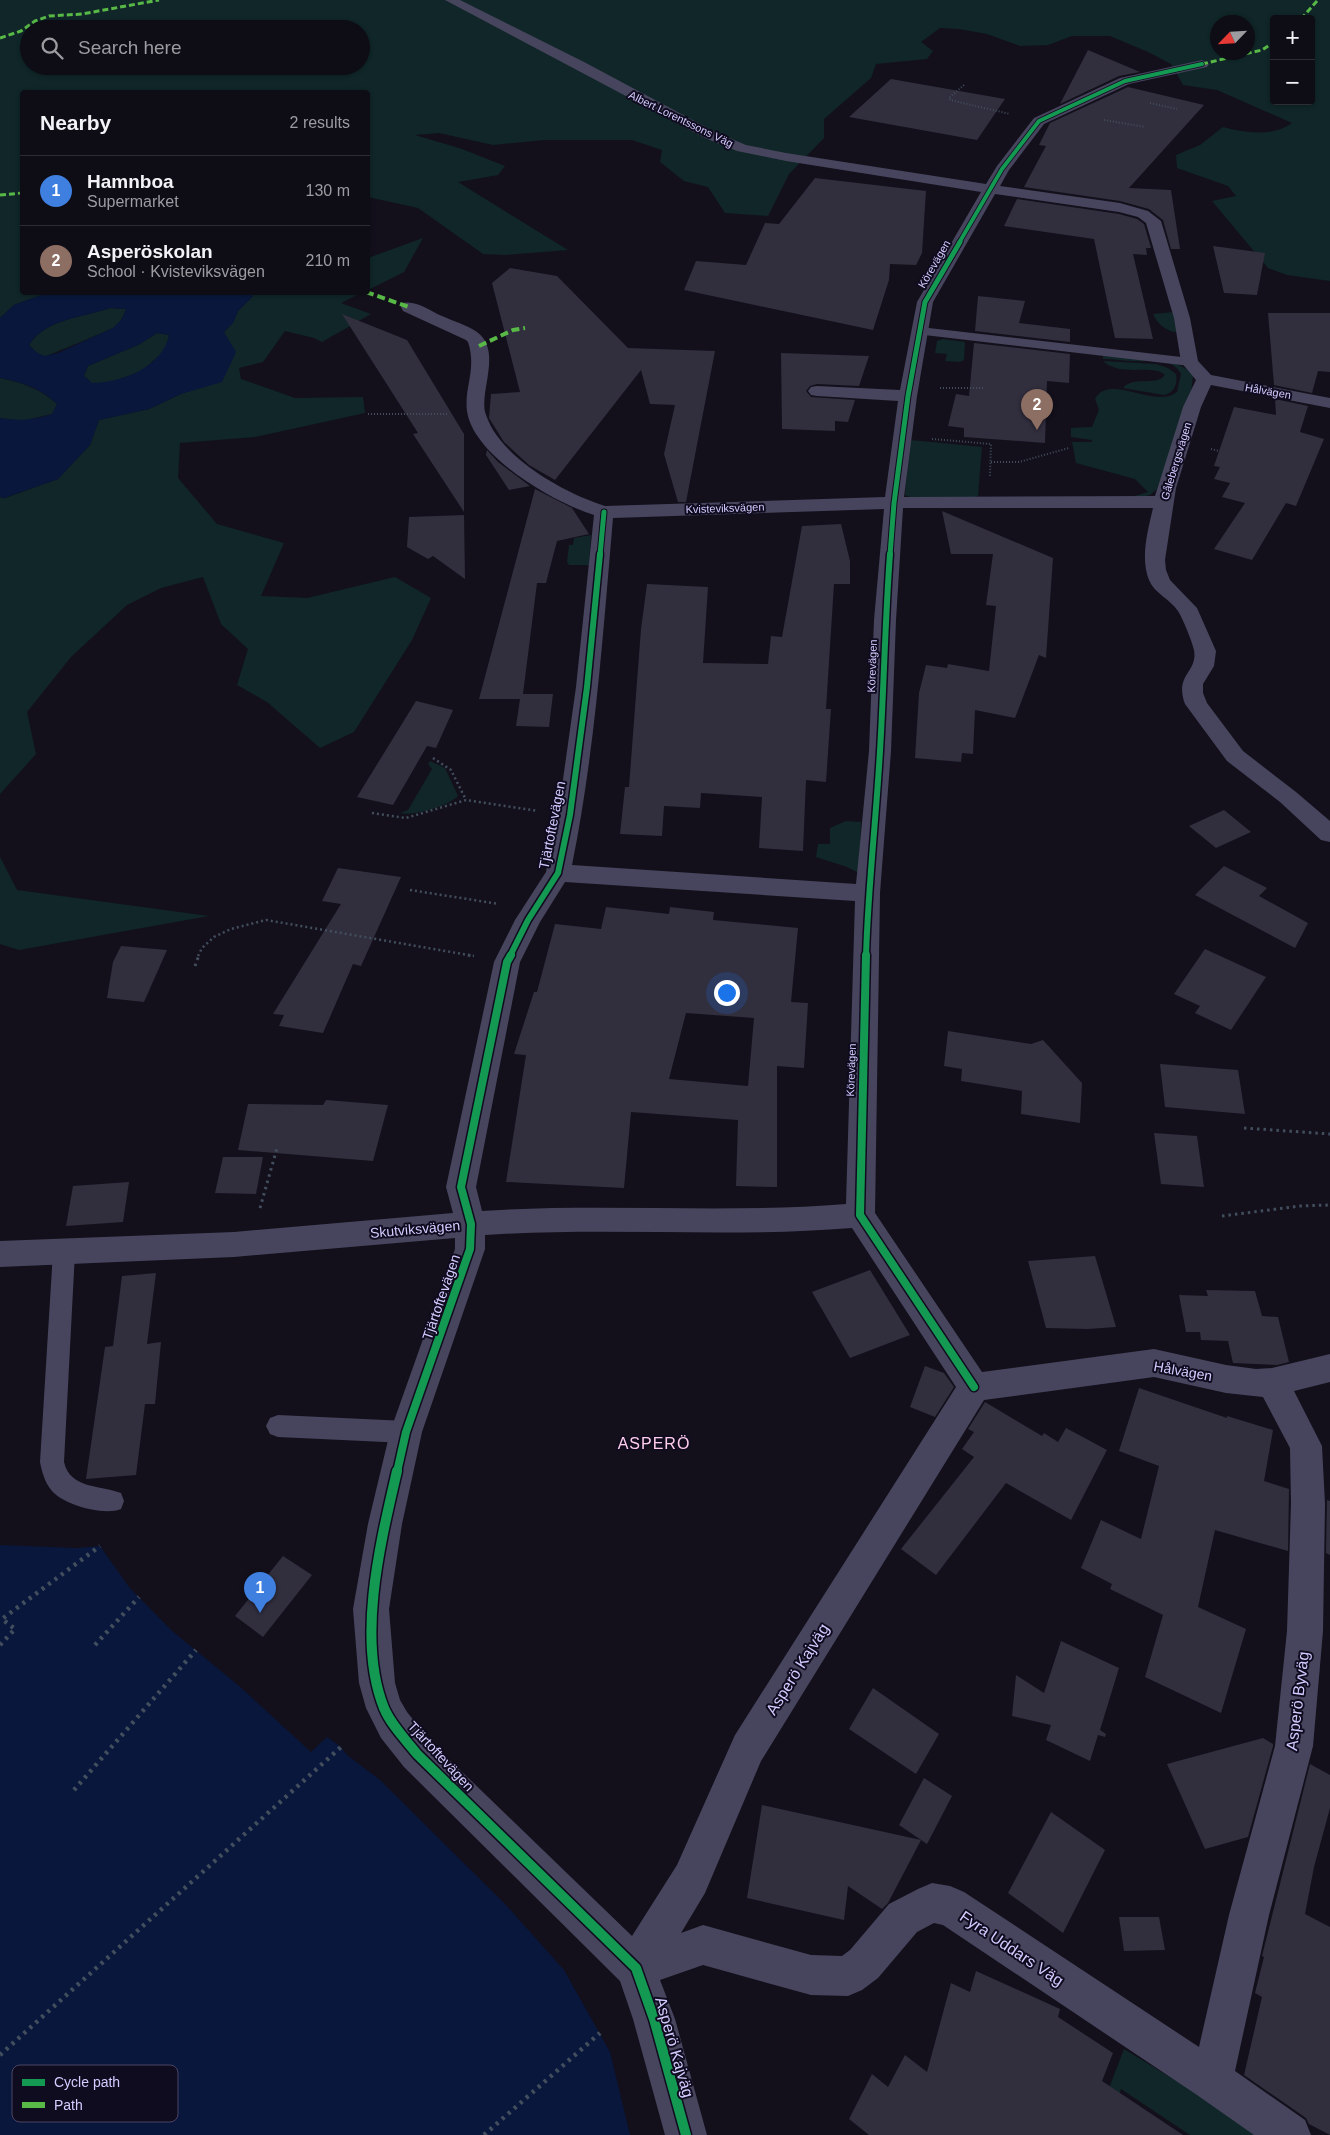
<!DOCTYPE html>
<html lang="en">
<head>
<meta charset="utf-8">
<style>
	:root { --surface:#0e0c15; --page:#17151e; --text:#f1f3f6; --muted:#9b9ba0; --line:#2e2c34; --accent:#908ab0 }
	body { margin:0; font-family:Arial,sans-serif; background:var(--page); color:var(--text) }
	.controls { position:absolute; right:15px; top:15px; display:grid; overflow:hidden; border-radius:5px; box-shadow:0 1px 4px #0004 }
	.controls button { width:45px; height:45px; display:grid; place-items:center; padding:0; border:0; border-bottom:1px solid var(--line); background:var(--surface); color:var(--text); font:25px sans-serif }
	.compass { position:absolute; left:1210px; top:15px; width:45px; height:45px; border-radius:50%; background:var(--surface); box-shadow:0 1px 4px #0004; rotate:245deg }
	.you { position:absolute; left:726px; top:992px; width:18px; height:18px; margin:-12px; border:4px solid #fff; border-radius:50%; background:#1a73e8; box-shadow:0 0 0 8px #1a73e833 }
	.badge { display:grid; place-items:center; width:32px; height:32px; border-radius:50%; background:var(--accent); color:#fff; font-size:16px; font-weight:700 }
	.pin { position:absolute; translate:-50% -41px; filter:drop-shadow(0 1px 2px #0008) }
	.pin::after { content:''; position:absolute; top:26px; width:18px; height:15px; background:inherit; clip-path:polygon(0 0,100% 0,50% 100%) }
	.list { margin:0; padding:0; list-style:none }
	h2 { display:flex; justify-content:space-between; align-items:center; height:65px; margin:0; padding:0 20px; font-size:21px }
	h2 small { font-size:16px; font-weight:400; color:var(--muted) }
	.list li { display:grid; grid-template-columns:32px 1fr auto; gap:15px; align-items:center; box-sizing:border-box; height:70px; padding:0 20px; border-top:1px solid var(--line) }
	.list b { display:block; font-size:19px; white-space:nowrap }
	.list p { margin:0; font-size:16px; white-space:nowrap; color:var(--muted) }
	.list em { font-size:16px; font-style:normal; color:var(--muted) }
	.icon { flex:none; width:28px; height:28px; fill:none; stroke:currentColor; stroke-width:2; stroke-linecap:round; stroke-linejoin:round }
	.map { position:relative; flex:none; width:1330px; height:2135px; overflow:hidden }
	.search { position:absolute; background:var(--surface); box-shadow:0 1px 4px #0004; left:20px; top:20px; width:350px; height:55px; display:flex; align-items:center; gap:12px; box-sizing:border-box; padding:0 18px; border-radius:28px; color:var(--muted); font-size:19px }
	.panel { position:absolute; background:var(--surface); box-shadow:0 1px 4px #0004; left:20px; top:90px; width:350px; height:205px; border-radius:5px }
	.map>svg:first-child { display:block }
</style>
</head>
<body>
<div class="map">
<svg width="1330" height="2135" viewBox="0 0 1330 2135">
	<rect width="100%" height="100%" fill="#13101c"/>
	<!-- green -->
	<g fill="#102628" fill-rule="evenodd">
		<path d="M0,0H1330V281L1287,275L1268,268L1212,201L1236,196L1228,186L1177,168L1176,155L1200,145L1223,127C1246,133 1272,137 1292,123L1217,90L1183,85L1171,64L1148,52L1110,36H1072L1048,45L1020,46L987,34L959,29L940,28L921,42L933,51L927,59L876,64L871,78L824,119V138L789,174L768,216L725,213L708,187L684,181L660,162L662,150L632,140H544L493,145L439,133L415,135L462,149L505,166L498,175L458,182L568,250L505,255L483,254L418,208L368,197V92H22V292L47,293L14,305L0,318ZM1274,19H1311V101H1274ZM1218,22H1248V52H1218ZM29,29H361V66H29Z"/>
		<path d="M423,238L404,272L368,290V258Z"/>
		<path d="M249,293H361L341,303L371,314L322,342L314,338L285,331L263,362L239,368L241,379L295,398L363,397L365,413L255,437L180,443L178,478L217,524L284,543L261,596L307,598L395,577L431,598L412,640L354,732L320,748L267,702L237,685L248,649L221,624L203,577L161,588L127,605L71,657L27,712L36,754L0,794V497L5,498L58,479L90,445L99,420L149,409L181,394L224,332L233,323L238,311L253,296Z"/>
		<path d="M110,308L126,309C123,317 120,323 113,328C106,331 49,356 45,356C38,355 33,349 29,345C47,318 82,318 110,308Z"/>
		<path d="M1174,312L1178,332C1168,333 1157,324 1153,314Z"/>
		<path d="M157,333L169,335L166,349L142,371L109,383H92L84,376L88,366L140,344Z"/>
		<path d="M943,339L965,342L964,360L960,362L945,361L947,354L935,353L937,341Z"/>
		<path d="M1103,355C1127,357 1177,355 1193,375L1191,394L1157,489L1150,495L1133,499L1005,498L1131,497L1148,492L1135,479L1076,463L1072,442H1092V440L1071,437V428L1092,427L1099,410L1095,399C1109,372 1155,410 1177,392L1181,374C1172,357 1151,362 1135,361C1124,361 1114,359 1103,359Z"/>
		<path d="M1103,361L1156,364L1168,368L1176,374C1178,384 1174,393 1164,395L1123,388C1134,375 1156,387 1165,375C1152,363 1122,378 1103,361Z"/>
		<path d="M0,378C21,382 41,389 57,404L52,414L22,421L0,418Z"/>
		<path d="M910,440L982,447L978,496L974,498H912L905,495Z"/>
		<path d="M591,535L589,565H569L567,562L569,545H573L574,538Z"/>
		<path d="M430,761L445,768L458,796C448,806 415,816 400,813L408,810L432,769L428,764Z"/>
		<path d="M846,821L861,822L859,873L847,867L816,857L818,844H830V828Z"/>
		<path d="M0,857L17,890L209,916L19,950L0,944Z"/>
		<path d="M1124,2049L1255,2129L1254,2135H1190L1121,2089L1106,2135H1091Z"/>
	</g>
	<!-- water -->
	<g fill="#08173b" fill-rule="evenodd">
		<path d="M47,293L249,292L253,296L238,311L233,323L224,332L236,352L222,382L181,394L149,409L99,420L90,445L58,479L4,498L0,497V418C20,421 34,420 52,414L57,404C41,388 21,382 0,378V318L14,305ZM110,308L126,309L122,319L113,328L58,353L44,356L36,352L29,345C46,318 83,318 110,308ZM157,333L169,335C163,367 121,383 92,383L84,376L88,366L140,344Z"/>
		<path d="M0,1545L77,1548L100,1546L129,1587L171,1630L238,1685L311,1752L327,1737L341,1747L347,1755L380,1780L506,1905L564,1970L610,2052L630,2135H0Z"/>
	</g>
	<!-- building -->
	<g fill="#312e3e" fill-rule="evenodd">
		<path d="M1088,50L1140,72L1119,76L1060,104Z"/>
		<path d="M891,79L1005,99L977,140L849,117Z"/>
		<path d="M1128,87L1204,105L1129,188L1171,190L1180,249H1171L1163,220L1149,209L1120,201L1024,187L1046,146L1039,145L1050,123Z"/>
		<path d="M815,178L926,191L922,253L916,265L890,264L889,280L873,330L684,290L696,261L746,265L765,223L779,224Z"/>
		<path d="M1017,199L1119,214L1137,219L1144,224L1151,248H1146L1147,255L1133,254L1153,339L1115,338L1094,239L1004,226Z"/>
		<path d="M1213,246L1265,253L1257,295L1224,293Z"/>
		<path d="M510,268L557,276L628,348L715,351L686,502H678L664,454L675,405L650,404L641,370L555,480L529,465L504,442L489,418L491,394L520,392L492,283Z"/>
		<path d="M978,296L1025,301L1019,323L1070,329V342L975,331Z"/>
		<path d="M1268,313H1330V372L1318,371L1312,393L1274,385Z"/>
		<path d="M342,314L407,340L464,434V512L413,434L418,433Z"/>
		<path d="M974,343L1070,354L1069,383L1047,381L1045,443L964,437V428L948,426L956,394L969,396Z"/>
		<path d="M781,353L869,356L859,386L817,384L810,386L806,391L811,397L855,400L848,422L835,421V431L782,429Z"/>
		<path d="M1275,399L1308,406L1300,432L1324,439L1296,506L1286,503L1252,560L1214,549L1245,503L1222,497L1230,483L1214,479L1220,467L1214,466L1234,407L1276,415Z"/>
		<path d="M487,450L498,462L530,486L509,490L486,455Z"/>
		<path d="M535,489L572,508L589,534L557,541L546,583H537L523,694H553L549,727L516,726L520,699H479Z"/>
		<path d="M942,511L1053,558L1046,658L1039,655L1015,718L975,710L973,754L962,753L961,762L915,758L919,693L926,665L947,668L948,664L989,671L996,606L986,605L993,554H951Z"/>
		<path d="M464,515L465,579L433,556L428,559L407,547L409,517Z"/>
		<path d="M841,524L850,561V584H834L826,709H831L826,782L806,780L803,851L759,848L762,797L701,793L700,808L664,806L662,836L620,834L625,787H629L641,629L647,584L708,587L703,663L768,664L771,636L782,637L802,526Z"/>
		<path d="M416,701L453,710L436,748L427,746L393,805L357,797Z"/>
		<path d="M1224,810L1251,832L1216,848L1189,826Z"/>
		<path d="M1224,866L1267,888L1259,896L1308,923L1295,948L1195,895Z"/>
		<path d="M338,868L401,877L361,966L353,964L323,1033L279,1026L284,1015L273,1014L341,904L322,901Z"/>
		<path d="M606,907L669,914L670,907L714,912L713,920L798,928L791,1002L808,1003L804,1068L777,1066V1187L736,1186L738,1120L631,1112L624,1188L506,1182L526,1055L514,1054L534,992H537L555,924L601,929ZM686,1013L754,1018L748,1086L669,1079Z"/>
		<path d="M121,946L167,950L144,1002L107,998L113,962Z"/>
		<path d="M1205,949L1266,977L1231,1030L1195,1013L1200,1006L1174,994Z"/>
		<path d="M948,1031L1031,1044L1043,1040L1082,1083L1080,1123L1021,1114L1022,1091L961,1081L962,1069L944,1066Z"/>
		<path d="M1160,1064L1238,1070L1245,1114L1165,1107Z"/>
		<path d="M326,1100L388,1105L373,1161L238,1150L248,1104L323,1105Z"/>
		<path d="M1154,1133L1197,1136L1204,1187L1161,1184Z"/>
		<path d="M223,1157H263L256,1194L215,1193Z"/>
		<path d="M129,1182L123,1222L66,1226L73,1186Z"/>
		<path d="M1095,1256L1116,1327L1088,1329L1046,1328L1028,1261Z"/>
		<path d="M870,1270L910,1335L850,1358L812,1292Z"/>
		<path d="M156,1273L147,1344L161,1342L155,1404H145L136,1475L86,1479L105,1347L113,1346L122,1276Z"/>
		<path d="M1206,1290L1255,1291L1262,1316L1278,1317L1289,1362L1277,1365L1233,1363L1228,1341L1201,1340L1200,1332H1186L1179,1295L1208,1296Z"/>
		<path d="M925,1366L944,1373L954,1387L935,1417L910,1407Z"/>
		<path d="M1139,1388L1227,1418V1416L1273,1430L1264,1481L1289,1489L1288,1551L1215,1530L1198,1607L1246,1629L1221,1713L1145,1677L1163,1615L1110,1589L1112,1584L1081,1568L1101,1520L1141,1539L1159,1466L1119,1451Z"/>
		<path d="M985,1402L1042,1436L1044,1433L1058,1442L1066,1428L1107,1450L1071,1520L1006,1483L936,1575L901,1549L974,1457L962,1449L974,1432L968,1429Z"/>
		<path d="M1327,1500L1330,1501V1555L1326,1553Z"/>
		<path d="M283,1556L312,1575L263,1637L235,1616Z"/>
		<path d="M1061,1641L1119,1668L1100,1730L1106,1734L1105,1737L1098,1735L1090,1761L1046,1740L1051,1725L1012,1716L1016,1675L1044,1693Z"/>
		<path d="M873,1688L939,1734L916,1774L849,1729Z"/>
		<path d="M1263,1738L1273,1744V1746L1248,1837L1205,1849L1167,1764Z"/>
		<path d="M1310,1764L1330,1775V1808L1314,1867L1305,1914L1330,1927V2135L1309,2124L1306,2118L1244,2075L1262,1997L1255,1993L1264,1957L1262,1956Z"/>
		<path d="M924,1778L952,1796L927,1844L899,1825Z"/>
		<path d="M762,1805L921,1840L888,1903L882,1909L848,1886L844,1920L747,1898Z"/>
		<path d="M1051,1812L1105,1850L1063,1933L1008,1893Z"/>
		<path d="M1119,1917H1159L1165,1950L1124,1951Z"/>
		<path d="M976,1971L1060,2009L1058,2017L1113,2053L1102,2081L1183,2135H869L849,2119L872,2074L888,2087L905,2055L927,2072L951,1983L970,1992Z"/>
	</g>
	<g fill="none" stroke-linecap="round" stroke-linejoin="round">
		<!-- path-far3 -->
		<g stroke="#424e5d" stroke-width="2" stroke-dasharray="1 2" stroke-linecap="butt">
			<path d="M964,85L949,98L950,100L1010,114"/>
			<path d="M1150,103L1177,109"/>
			<path d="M1104,120L1145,127"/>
			<path d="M940,388H985"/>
			<path d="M368,414H447"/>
			<path d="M932,439L991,444L990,476"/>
			<path d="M1211,449L1219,451"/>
			<path d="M991,462H1019L1069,448"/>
		</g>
		<!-- path-far2 -->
		<g stroke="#424e5d" stroke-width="2.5" stroke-dasharray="2 3" stroke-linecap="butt">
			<path d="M433,758L451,770L466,800"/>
			<path d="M372,813L406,818L466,800L538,811"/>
			<path d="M410,890L499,904"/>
			<path d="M198,956L202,948L214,937L231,929L266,920L474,956"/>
		</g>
		<!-- path-far1 -->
		<g stroke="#424e5d" stroke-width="3" stroke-dasharray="2.5 4" stroke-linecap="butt">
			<path d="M468,955L474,956"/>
			<path d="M195,966L199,955"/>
			<path d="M1244,1128L1330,1134"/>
			<path d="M260,1208L277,1148"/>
			<path d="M1222,1216L1300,1206L1330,1205"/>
		</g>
		<!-- path -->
		<g stroke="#424e5d" stroke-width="4.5" stroke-dasharray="3 5" stroke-linecap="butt">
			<path d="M0,1645L15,1629L2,1619L100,1546"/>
			<path d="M95,1645L139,1597"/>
			<path d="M74,1790L196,1650"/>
			<path d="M0,2055L341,1747"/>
			<path d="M484,2135L600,2033"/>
		</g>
		<!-- service -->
		<g fill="#47455d" fill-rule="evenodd">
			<path d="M920,327L1190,358L1196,362L1190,366L916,334L914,331L916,328Z"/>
			<path d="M64,1243L72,1245L75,1252L64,1462C70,1489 100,1485 121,1493L124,1501L121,1509C104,1516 64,1505 52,1491C45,1483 42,1472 40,1462L53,1252L56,1245Z"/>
			<path d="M278,1415L406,1421L414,1424L418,1432L414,1440L406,1443L278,1437L270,1434L266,1426L270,1418Z"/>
		</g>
		<!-- minor -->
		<path fill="#47455d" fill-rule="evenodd" d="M445,0H460L586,63L715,132L746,145L786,153L986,184L997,166L1034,118L1120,78L1202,60L1209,64L1207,67L1129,84L1044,124L1009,170L1000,186L1120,203L1148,211L1161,221L1190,318L1198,361L1211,375L1330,398V408L1211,385L1201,407L1176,488L1165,560L1166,570L1170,580L1197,608L1216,651L1214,666L1203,684V693L1207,703L1243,751L1296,792L1330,821V842L1321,840L1280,802L1227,761L1185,704C1174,674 1198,673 1194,650C1192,641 1183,619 1178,611C1170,599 1154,593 1149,580C1140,558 1148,530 1153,508H903L896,620L891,751L880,893L875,1213L982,1372L1154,1349L1226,1365L1256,1369L1272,1368L1330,1354V1382L1294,1391L1322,1446L1325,1504L1323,1631L1313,1746L1269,1915L1235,2071L1305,2120L1311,2135H1254L1197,2095L943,1925L934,1923L917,1932L878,1978L862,1990L848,1996L811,1995L703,1965L660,1980L675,2019L707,2135H665L633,2019L620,1981L404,1767L381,1738L366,1708L359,1683L353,1609L368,1524L390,1432L455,1249V1238L234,1257L0,1267V1241L234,1232L453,1213L446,1187L494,962L515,920L546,872L558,815L576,687L594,515C555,503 473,456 467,411C464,387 477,369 468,342L466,340L403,311L401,307L403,303C416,300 430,311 442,316C453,321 467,325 477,332C502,350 480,390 485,412C487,418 490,425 493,430C515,465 567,494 605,506L885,497L898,401L817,396L811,395L808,391L811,387L817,386L900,390L917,302L981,192L786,161L737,151L705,138ZM995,194L1119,212L1138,217L1146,223L1174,318L1181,362L1196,380L1183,407L1155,496L904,497L917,396L933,302ZM884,509L874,620L869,751L856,884L572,865C595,751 603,634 613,518ZM565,882L855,901L846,1204C725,1214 603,1203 482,1211L476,1187L520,962L540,922ZM852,1228L956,1387L735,1735L677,1865L632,1936L430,1741L407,1712L400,1700L395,1683L389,1609L402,1524L422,1432L485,1249V1235C608,1227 730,1238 852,1228ZM1154,1377L1226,1393L1263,1397L1290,1448L1291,1504L1287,1631L1275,1746L1229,1915L1199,2047L964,1892L950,1886L932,1883L918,1889L889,1904L850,1950L842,1956L811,1955L703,1925L681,1933L705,1893L761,1761L984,1400Z"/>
		<!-- quiet-far1 -->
		<g stroke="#58b947" stroke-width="3" stroke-dasharray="6 3" stroke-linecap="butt">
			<path d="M1301,19L1318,0"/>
			<path d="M0,38L21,31L35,21L49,16L82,14L159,0"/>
			<path d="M1202,64L1262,50L1274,42"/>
			<path d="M0,195L22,193"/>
		</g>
		<!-- quiet -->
		<g stroke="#58b947" stroke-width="4" stroke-dasharray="8 4" stroke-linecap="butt">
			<path d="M366,292L409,307"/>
			<path d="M479,346L513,330L525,328"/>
		</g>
		<!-- cycleway-far4 casing -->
		<g stroke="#100c20" stroke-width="5.5">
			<path id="cycleway-far4" d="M959,243L1002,169L1039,121L1125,81L1202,64"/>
		</g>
		<!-- cycleway-far3 casing -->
		<g stroke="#100c20" stroke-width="7">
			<g id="cycleway-far3">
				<path d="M600,555L604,512"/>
				<path d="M890,555L894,503L908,396L925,302L960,242"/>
			</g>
		</g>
		<!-- cycleway-far2 casing -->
		<g stroke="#100c20" stroke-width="9">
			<g id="cycleway-far2">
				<path d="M510,956L528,920L558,873L570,815L587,687L600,554"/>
				<path d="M866,956C868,888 876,820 880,751C884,685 885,620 890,554"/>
			</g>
		</g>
		<!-- cycleway-far1 casing -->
		<g stroke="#100c20" stroke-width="11">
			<g id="cycleway-far1">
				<path d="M866,955L860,1215L974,1387"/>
				<path d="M397,1472L406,1432L470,1249L471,1224L461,1187L507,962L511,955"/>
			</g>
		</g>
		<!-- cycleway casing -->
		<g stroke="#100c20" stroke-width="13">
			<path id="cycleway" d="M397,1471C381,1540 356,1639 384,1708C391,1725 406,1740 417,1754L636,1968L654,2019L686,2135"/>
		</g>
		<!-- cycleway-far4 -->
		<use href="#cycleway-far4" stroke="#139951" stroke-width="4"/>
		<!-- cycleway-far3 -->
		<use href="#cycleway-far3" stroke="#139951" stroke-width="5"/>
		<!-- cycleway-far2 -->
		<use href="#cycleway-far2" stroke="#139951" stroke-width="6"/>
		<!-- cycleway-far1 -->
		<use href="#cycleway-far1" stroke="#139951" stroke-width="8"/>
		<!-- cycleway -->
		<use href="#cycleway" stroke="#139951" stroke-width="10"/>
	</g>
	<g text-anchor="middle" stroke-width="4" stroke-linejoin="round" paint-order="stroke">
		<!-- far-street labels -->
		<g font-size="11" fill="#d4cbff" stroke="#100c20">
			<text transform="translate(681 119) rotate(26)" y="4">Albert Lorentssons Väg</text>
			<text transform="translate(934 264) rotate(-60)" y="4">Körevägen</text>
			<text transform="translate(1268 391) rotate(10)" y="4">Hålvägen</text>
			<text transform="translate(1176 461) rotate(-73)" y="4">Gålebergsvägen</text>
			<text transform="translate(725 508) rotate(-2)" y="4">Kvisteviksvägen</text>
			<text transform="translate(872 666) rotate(-88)" y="4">Körevägen</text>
			<text transform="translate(851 1070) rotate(-88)" y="4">Körevägen</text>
		</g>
		<!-- street labels -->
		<g font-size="14" fill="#d4cbff" stroke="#100c20">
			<text transform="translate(552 825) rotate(-79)" y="5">Tjärtoftevägen</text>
			<text transform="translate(415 1229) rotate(-5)" y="5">Skutviksvägen</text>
			<text transform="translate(441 1297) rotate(-71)" y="5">Tjärtoftevägen</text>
			<text transform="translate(1183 1371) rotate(10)" y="5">Hålvägen</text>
			<text transform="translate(441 1756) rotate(47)" y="5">Tjärtoftevägen</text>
		</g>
		<!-- quarter labels -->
		<g font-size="16" letter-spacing="1" fill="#ffcdea" stroke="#100c20">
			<text x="654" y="1449">ASPERÖ</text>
		</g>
		<!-- near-street labels -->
		<g font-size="16" fill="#d4cbff" stroke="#100c20">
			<text transform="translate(797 1669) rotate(-58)" y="6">Asperö Kajväg</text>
			<text transform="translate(1297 1701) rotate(-83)" y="6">Asperö Byväg</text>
			<text transform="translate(1012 1948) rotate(34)" y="6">Fyra Uddars Väg</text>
			<text transform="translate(675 2047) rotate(74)" y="6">Asperö Kajväg</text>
		</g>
	</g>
	<!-- legend -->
	<rect x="12" y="2065" width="166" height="57" rx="8" fill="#100c20" stroke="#4b4563" stroke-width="1"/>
	<rect x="22" y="2079" width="23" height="7" fill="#139951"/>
	<rect x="22" y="2102" width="23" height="6" fill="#58b947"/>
	<g font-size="14" fill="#d4cbff">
		<text x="54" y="2087">Cycle path</text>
		<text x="54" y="2110">Path</text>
	</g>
</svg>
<div class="controls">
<button>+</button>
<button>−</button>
</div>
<svg class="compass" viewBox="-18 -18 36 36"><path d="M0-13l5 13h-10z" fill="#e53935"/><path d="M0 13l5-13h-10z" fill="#9b9ba0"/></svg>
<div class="you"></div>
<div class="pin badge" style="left:260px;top:1613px;background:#3f7fe0">1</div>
<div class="pin badge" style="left:1037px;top:430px;background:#8d6e63">2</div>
<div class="search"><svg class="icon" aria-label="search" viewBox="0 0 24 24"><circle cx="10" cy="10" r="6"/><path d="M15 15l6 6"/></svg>Search here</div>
<section class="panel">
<h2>Nearby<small>2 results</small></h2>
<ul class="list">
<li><span class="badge" style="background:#3f7fe0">1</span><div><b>Hamnboa</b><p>Supermarket</p></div><em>130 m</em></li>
<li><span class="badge" style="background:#8d6e63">2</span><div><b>Asperöskolan</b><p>School · Kvisteviksvägen</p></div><em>210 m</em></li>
</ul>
</section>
</div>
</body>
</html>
